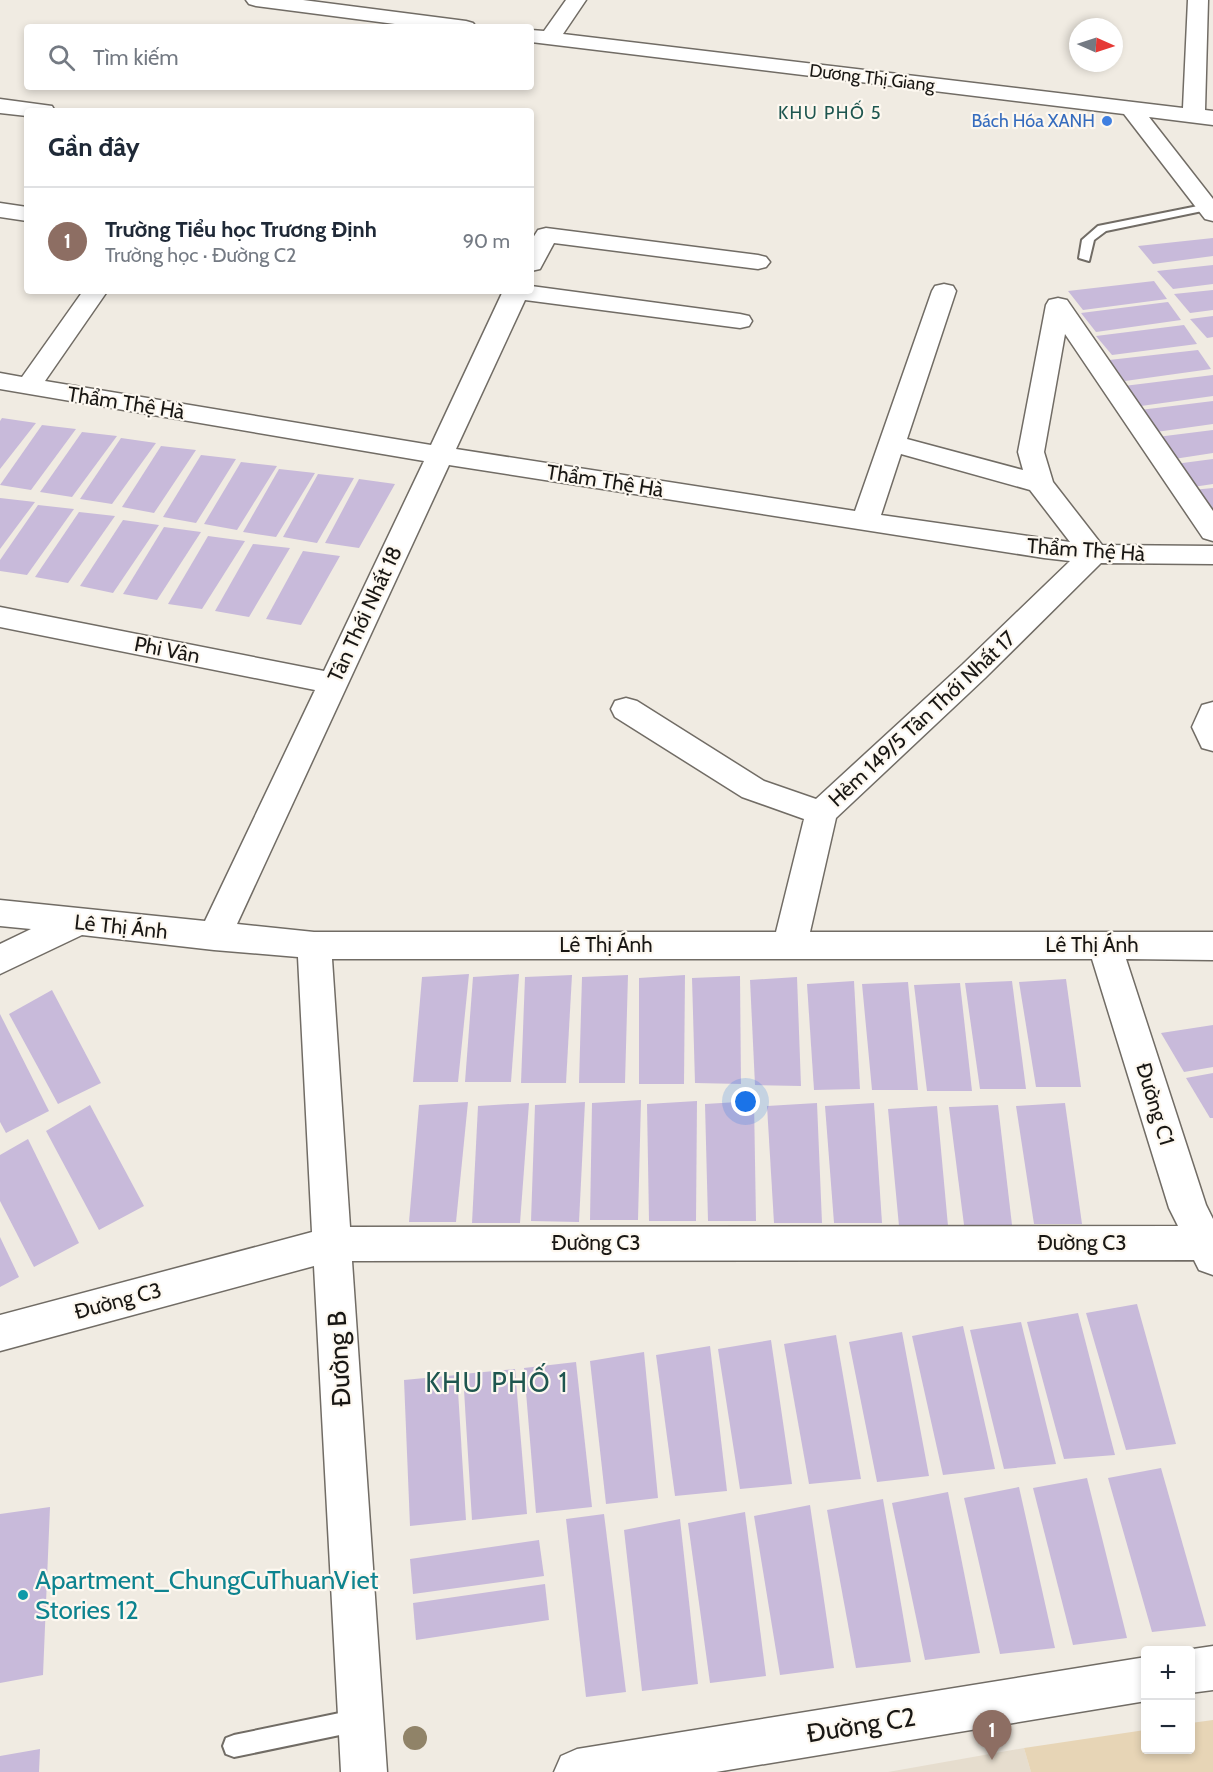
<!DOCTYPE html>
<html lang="vi">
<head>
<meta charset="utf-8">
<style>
	:root { --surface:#fff; --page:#f6f6f7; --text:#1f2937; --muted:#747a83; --line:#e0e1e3; --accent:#d93025 }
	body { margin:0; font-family:Cabin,sans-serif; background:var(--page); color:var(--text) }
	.controls { position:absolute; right:18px; bottom:18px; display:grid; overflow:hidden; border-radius:6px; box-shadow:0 3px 9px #0003 }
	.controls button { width:54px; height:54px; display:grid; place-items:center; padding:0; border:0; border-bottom:2px solid var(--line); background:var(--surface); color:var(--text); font:30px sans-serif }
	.compass { position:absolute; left:1069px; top:18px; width:54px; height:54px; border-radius:50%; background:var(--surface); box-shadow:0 3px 9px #0003; rotate:93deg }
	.you { position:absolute; left:746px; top:1102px; width:21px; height:21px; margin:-15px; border:4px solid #fff; border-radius:50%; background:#1a73e8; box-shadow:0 0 0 9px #1a73e833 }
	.badge { display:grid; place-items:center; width:39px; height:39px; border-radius:50%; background:var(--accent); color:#fff; font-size:20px; font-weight:700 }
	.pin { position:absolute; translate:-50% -50px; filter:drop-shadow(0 2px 3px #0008) }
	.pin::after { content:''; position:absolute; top:32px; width:21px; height:18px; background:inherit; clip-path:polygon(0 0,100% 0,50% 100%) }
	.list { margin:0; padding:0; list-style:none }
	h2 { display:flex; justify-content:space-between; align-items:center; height:78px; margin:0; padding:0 24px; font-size:26px }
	h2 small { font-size:20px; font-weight:400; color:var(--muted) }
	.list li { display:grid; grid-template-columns:39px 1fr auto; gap:18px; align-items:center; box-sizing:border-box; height:108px; padding:0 24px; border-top:2px solid var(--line) }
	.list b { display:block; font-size:22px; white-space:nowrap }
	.list p { margin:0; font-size:20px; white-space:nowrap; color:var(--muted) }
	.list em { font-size:20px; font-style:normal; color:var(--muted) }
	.icon { flex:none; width:33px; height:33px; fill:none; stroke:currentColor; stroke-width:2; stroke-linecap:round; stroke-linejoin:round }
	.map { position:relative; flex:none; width:1213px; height:1772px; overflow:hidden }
	.search { position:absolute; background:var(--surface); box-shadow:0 3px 9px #0003; left:24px; top:24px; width:510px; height:66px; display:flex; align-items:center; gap:15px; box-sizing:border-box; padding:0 21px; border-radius:6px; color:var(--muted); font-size:22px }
	.panel { position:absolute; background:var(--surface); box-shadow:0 3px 9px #0003; left:24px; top:108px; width:510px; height:186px; border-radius:6px }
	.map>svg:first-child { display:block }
</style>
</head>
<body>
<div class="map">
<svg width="1213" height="1772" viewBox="0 0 1213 1772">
	<rect width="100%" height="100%" fill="#f0ebe2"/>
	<!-- built -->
	<path fill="#e6ddce" d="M1024,1748L1031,1772H888Z"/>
	<!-- green -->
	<path fill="#e7d5b6" d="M1213,1720V1772H1031L1024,1748L1145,1730L1146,1750H1190L1191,1723Z"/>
	<!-- building -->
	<g fill="#c8bada">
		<path d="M1213,238V256L1153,264L1138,246Z"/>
		<path d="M1213,265V284L1173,289L1157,271Z"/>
		<path d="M1154,281L1167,299L1083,310L1068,291Z"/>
		<path d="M1213,290V310L1190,313L1174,294Z"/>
		<path d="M1168,302L1181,320L1096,332L1081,313Z"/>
		<path d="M1213,316V337L1207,338L1190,319Z"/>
		<path d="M1184,325L1197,344L1112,355L1096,336Z"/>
		<path d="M1198,350L1211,369L1125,381L1109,360Z"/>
		<path d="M1213,375V396L1141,406L1124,386Z"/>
		<path d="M1213,401V424L1156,432L1140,410Z"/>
		<path d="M2,418L36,423L0,469V421Z"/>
		<path d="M42,425L76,429L31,490L0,485Z"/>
		<path d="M1213,430V453L1174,459L1157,437Z"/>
		<path d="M82,432L117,436L72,497L40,492Z"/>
		<path d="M121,438L156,443L112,504L80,499Z"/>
		<path d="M161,446L196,450L154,513L122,507Z"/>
		<path d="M201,455L236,459L196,523L163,517Z"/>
		<path d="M1213,459V484L1193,487L1175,464Z"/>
		<path d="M241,462L277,466L237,530L204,524Z"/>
		<path d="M279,469L315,473L276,537L243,532Z"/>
		<path d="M318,474L354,478L317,543L283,537Z"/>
		<path d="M359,479L395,484L359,548L325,543Z"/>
		<path d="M1213,488V513L1192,490Z"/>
		<path d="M0,498L35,502L0,549Z"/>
		<path d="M38,505L74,509L27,575L0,571V560Z"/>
		<path d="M79,512L115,516L68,583L35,577Z"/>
		<path d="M123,520L159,525L113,593L80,586Z"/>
		<path d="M164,527L201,532L157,600L123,594Z"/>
		<path d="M208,536L245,541L202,609L168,604Z"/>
		<path d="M253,544L290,548L249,617L215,611Z"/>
		<path d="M303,551L340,556L301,625L266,619Z"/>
		<path d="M469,974L458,1082H413L422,977Z"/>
		<path d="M519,974L511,1082H465L473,977Z"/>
		<path d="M572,975L566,1083H521L525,977Z"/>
		<path d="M628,975L625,1083H579L582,977Z"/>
		<path d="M685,975L684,1084H639V978Z"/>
		<path d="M740,976L741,1084L695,1083L692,978Z"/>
		<path d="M797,977L801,1086L755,1085L750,980Z"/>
		<path d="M1066,979L1081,1087H1036L1019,982Z"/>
		<path d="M854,981L860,1089L814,1090L807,984Z"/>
		<path d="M1012,981L1026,1089H980L965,983Z"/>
		<path d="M908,982L918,1090H872L862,984Z"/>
		<path d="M960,983L972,1091H927L914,985Z"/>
		<path d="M52,990L101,1083L58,1104L9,1014Z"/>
		<path d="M0,1014L49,1111L6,1133L0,1122Z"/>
		<path d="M1213,1025V1067L1184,1072L1161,1033Z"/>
		<path d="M1213,1073V1118H1210L1186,1078Z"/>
		<path d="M641,1100L638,1220H590L592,1103Z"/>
		<path d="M697,1101L696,1221H649L647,1104Z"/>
		<path d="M754,1101L756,1221H708L705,1104Z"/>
		<path d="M468,1102L456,1222H409L419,1105Z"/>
		<path d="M585,1102L579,1222L531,1221L535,1105Z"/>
		<path d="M529,1103L520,1223H472L478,1106Z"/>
		<path d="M817,1103L822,1223H774L767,1106Z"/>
		<path d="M874,1103L882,1223H834L825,1106Z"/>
		<path d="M1065,1103L1082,1224H1034L1016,1106Z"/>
		<path d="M90,1105L144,1206L99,1230L46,1131Z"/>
		<path d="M998,1105L1012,1225H964L949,1107Z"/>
		<path d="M937,1106L948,1226H899L888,1109Z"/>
		<path d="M28,1139L79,1243L34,1267L0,1201V1155Z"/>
		<path d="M0,1237L19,1277L0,1287Z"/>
		<path d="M1137,1304L1176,1444L1126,1450L1086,1313Z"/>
		<path d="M1078,1313L1115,1455L1064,1459L1027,1322Z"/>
		<path d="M1021,1322L1056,1464L1004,1469L970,1330Z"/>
		<path d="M963,1326L995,1469L943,1475L912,1336Z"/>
		<path d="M902,1332L929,1476L877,1482L849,1342Z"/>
		<path d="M836,1335L861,1479L809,1484L784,1344Z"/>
		<path d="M771,1340L792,1484L740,1489L718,1349Z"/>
		<path d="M710,1346L727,1491L675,1496L656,1355Z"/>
		<path d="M644,1352L658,1498L606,1504L590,1361Z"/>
		<path d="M576,1362L592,1507L536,1513L524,1368Z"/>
		<path d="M515,1369L527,1514L472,1520L463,1374Z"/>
		<path d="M457,1375L466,1520L410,1526L404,1380Z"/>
		<path d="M1161,1468L1206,1626L1152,1632L1108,1478Z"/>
		<path d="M1087,1478L1127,1638L1073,1645L1033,1488Z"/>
		<path d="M1019,1487L1055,1648L1000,1654L964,1498Z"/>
		<path d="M948,1492L980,1653L925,1660L892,1503Z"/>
		<path d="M883,1499L911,1662L856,1668L827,1510Z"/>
		<path d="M810,1505L834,1668L780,1675L754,1516Z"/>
		<path d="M50,1507L43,1675L0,1683V1514Z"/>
		<path d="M745,1512L766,1676L710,1683L688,1523Z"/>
		<path d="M604,1514L626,1692L586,1697L566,1519Z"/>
		<path d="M680,1519L698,1684L642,1691L624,1530Z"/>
		<path d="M539,1540L544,1576L413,1594L410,1559Z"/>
		<path d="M545,1584L549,1620L416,1640L413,1603Z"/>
		<path d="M40,1749L39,1772H0V1756Z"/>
	</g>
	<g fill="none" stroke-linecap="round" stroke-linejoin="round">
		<!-- service casing -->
		<g stroke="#716c65" stroke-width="4">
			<g id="service">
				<path d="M1208,204L1213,206L1212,209L1106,231L1094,240L1089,261L1079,258L1082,240L1098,226Z"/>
				<path d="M359,1709L367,1712L370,1720L367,1728L359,1731L234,1757L226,1754L223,1746L226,1738L234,1735Z"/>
			</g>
		</g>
		<!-- minor casing -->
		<g stroke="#716c65" stroke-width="3">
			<g id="minor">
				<path d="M246,0H303L466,21L473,23L476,27H418L256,6L249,4Z"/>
				<path d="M566,0H586L563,34L1183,108L1188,0H1208L1205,110L1213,111V125L1149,117L1213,199V221L1205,219L1124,114L531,42V30L544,31Z"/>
				<path d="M0,99L52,106L55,111H27V116L0,113Z"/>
				<path d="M0,203L27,207V221L0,217Z"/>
				<path d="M546,228L758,255L766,257L770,262L766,267L758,269L554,243L540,269L531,271V241L538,230Z"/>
				<path d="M944,284L953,286L956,291L907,439L1023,470L1018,452L1046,305L1049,300L1058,298L1067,300L1213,511V541L1203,538L1065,334L1044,452L1053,482L1102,545L1213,546V564L1101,563L985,678L836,818L810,932H1213V960L1126,959L1206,1205L1213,1219V1275L1199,1270L1194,1260L352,1261L387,1772H341L314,1266L0,1351V1315L312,1232L298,957L214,950L82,935L0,974V944L31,929L0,926V900L205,921L315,690L0,627V607L324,671L424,461L0,389V373L22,377L83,291H105L106,293L45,381L431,445L503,291H531V286L740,314L749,316L752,321L749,326L740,328L525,300L456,449L855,511L932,291L935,286ZM901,454L1030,490L1070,542L881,515ZM449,465L1044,558L1070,561L963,664L816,799L764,781L637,701L626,698L615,701L611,709L615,717L742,797L804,819L776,932H314L237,924ZM332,959H1092L1169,1208L1178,1226L350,1227Z"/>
				<path d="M1213,702V751L1202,748L1192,727L1202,705Z"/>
				<path d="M1213,1646V1690L1190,1693V1650H1186Z"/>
				<path d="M1146,1657V1701L716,1772H554L561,1756L577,1749Z"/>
			</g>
		</g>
		<!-- service -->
		<use href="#service" fill="#fff" fill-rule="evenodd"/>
		<!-- minor -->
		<use href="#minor" fill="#fff" fill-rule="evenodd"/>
	</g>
	<!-- trees -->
	<circle fill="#908368" cx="415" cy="1738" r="12"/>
	<!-- markers -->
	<circle fill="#3f7fe0" stroke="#fdf8f0" stroke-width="2" cx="1107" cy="121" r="6"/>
	<circle fill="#0f9aa8" stroke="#fdf8f0" stroke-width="2" cx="23" cy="1595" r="6"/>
	<g text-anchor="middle" stroke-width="4.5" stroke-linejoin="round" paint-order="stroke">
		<!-- far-street labels -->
		<g font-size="18" fill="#191714" stroke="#fdf8f0">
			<text transform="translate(872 78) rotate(7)" y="6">Dương Thị Giang</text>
		</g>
		<!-- far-neighbourhood labels -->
		<g font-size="18" letter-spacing="1.5" fill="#1e564f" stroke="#fdf8f0">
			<text x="830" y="119">KHU PHỐ 5</text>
		</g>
		<!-- far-shop labels -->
		<g font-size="18" fill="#366cbe" stroke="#fdf8f0" text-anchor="end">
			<text x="1095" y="127">Bách Hóa XANH</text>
		</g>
		<!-- street labels -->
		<g font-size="21" fill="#191714" stroke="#fdf8f0">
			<text transform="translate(126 403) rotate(9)" y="7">Thẩm Thệ Hà</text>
			<text transform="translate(605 481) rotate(9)" y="7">Thẩm Thệ Hà</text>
			<text transform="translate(1086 550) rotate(4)" y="7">Thẩm Thệ Hà</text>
			<text transform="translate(365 614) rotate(-65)" y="7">Tân Thới Nhất 18</text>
			<text transform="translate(167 650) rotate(11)" y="7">Phi Vân</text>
			<text transform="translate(922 719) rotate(-43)" y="7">Hẻm 149/5 Tân Thới Nhất 17</text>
			<text transform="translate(121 927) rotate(6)" y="7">Lê Thị Ánh</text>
			<text x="606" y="952">Lê Thị Ánh</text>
			<text x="1092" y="952">Lê Thị Ánh</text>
			<text transform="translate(1155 1104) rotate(73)" y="7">Đường C1</text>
			<text x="596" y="1250">Đường C3</text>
			<text x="1082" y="1250">Đường C3</text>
			<text transform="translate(118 1301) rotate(-15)" y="7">Đường C3</text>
		</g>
		<!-- near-street labels -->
		<g font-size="26" fill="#191714" stroke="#fdf8f0">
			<text transform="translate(339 1359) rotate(-93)" y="9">Đường B</text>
			<text transform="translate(861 1725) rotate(-9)" y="9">Đường C2</text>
		</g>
		<!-- near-culture labels -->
		<g font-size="26" fill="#0d838f" stroke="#fdf8f0" text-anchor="start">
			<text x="35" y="1589">Apartment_ChungCuThuanViet<tspan x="35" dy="30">Stories 12</tspan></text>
		</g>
		<!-- near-neighbourhood labels -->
		<g font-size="27" letter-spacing="1.5" fill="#1e564f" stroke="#fdf8f0">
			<text x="497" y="1392">KHU PHỐ 1</text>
		</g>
	</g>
</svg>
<div class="controls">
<button>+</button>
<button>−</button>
</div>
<svg class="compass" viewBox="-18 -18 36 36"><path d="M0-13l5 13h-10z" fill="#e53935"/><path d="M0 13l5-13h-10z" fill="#747a83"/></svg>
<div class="you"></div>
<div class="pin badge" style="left:992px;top:1760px;background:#8d6e63">1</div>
<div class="search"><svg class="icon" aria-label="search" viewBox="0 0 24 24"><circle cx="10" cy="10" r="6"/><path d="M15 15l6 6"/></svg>Tìm kiếm</div>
<section class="panel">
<h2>Gần đây<small></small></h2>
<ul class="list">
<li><span class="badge" style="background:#8d6e63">1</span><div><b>Trường Tiểu học Trương Định</b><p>Trường học · Đường C2</p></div><em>90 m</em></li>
</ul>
</section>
</div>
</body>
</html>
